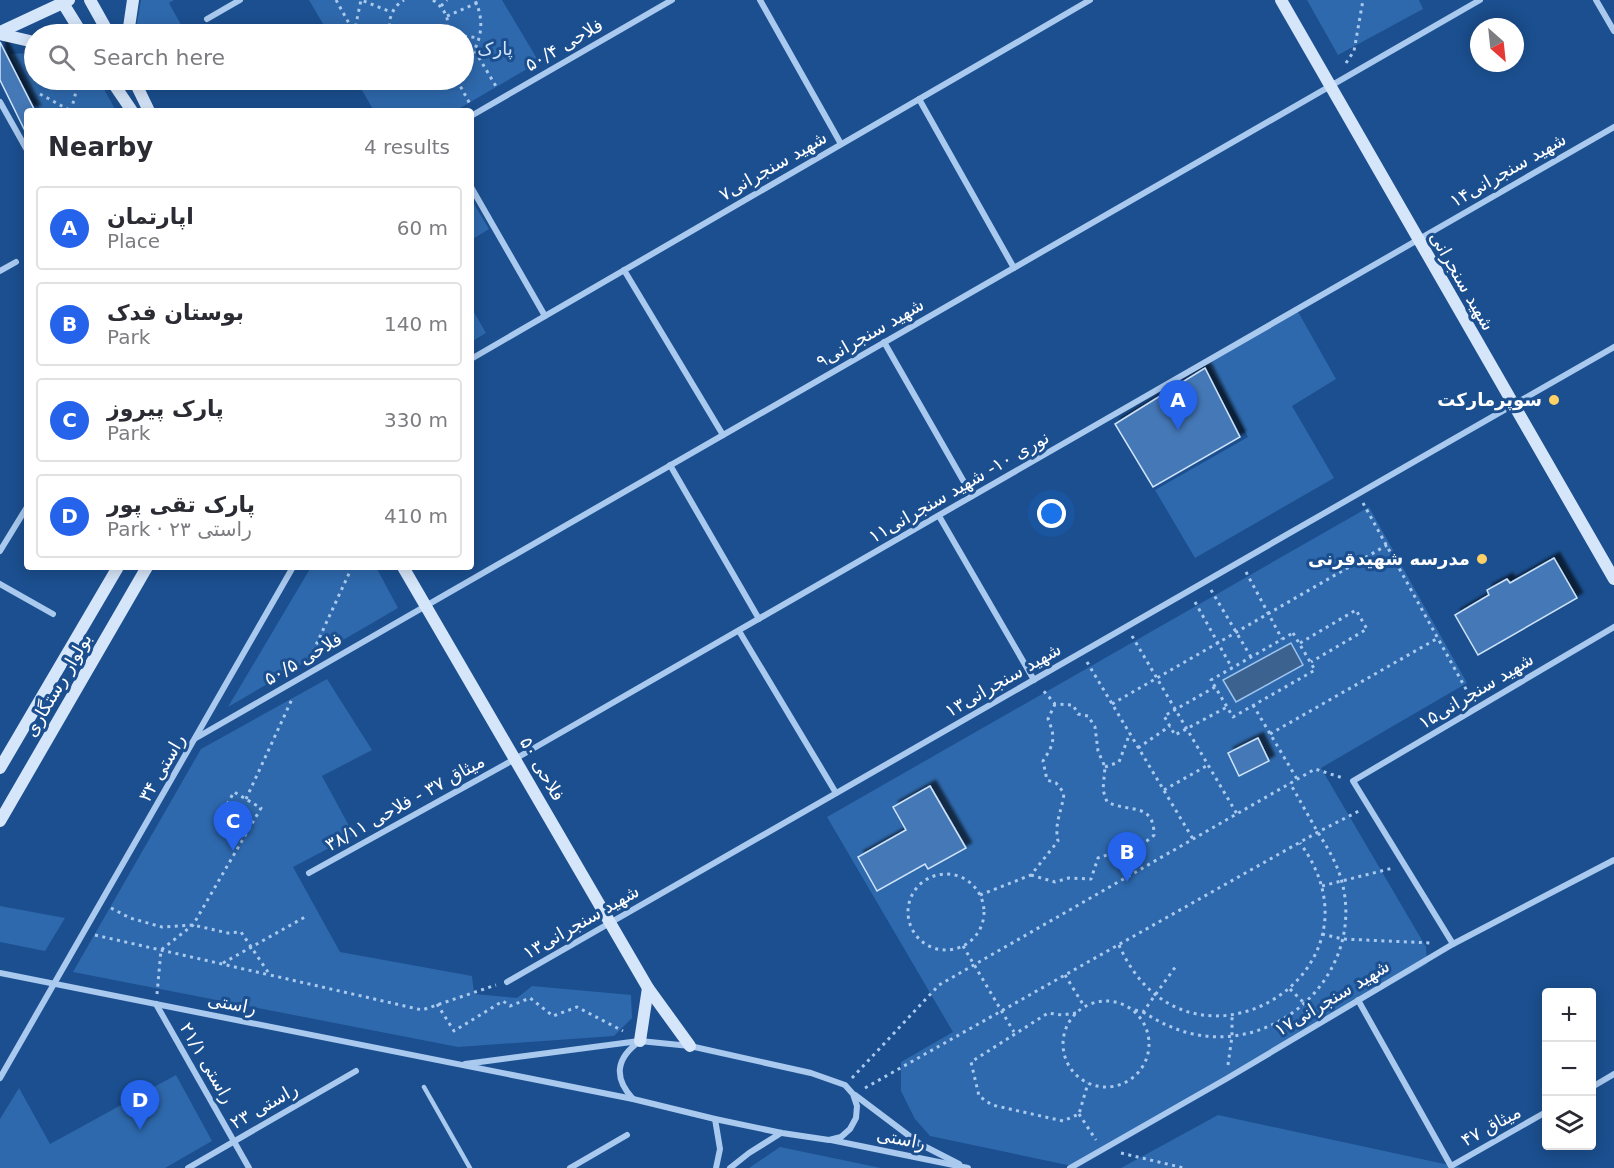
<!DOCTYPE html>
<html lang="en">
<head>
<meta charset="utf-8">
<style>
	:root { --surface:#fff; --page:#f7f7f7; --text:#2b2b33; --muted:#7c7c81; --line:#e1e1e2; --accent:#2563eb }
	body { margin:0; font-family:"DejaVu Sans",Cairo,sans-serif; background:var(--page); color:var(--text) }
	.controls { position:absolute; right:18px; bottom:18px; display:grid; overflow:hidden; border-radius:6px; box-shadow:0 3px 15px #0003 }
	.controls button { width:54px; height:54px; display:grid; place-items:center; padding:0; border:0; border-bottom:2px solid var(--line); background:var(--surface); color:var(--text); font:30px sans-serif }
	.compass { position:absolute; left:1470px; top:18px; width:54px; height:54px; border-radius:50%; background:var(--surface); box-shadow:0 3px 15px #0003; rotate:153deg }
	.you { position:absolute; left:1052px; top:514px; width:21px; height:21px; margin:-15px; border:4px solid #fff; border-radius:50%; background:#1a73e8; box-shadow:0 0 0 9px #1a73e833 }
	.badge { display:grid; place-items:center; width:39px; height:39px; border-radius:50%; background:var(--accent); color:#fff; font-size:20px; font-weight:700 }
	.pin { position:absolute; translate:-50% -50px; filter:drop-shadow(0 2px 3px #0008) }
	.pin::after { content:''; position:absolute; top:32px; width:21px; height:18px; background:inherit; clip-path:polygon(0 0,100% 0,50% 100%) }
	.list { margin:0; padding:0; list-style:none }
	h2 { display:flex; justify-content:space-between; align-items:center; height:78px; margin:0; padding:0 24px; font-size:26px }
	h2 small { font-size:20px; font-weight:400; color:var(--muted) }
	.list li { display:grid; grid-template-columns:39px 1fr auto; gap:18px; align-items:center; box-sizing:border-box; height:84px; margin:0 12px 12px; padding:0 12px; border:2px solid var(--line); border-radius:6px }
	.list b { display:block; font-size:22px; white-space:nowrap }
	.list p { margin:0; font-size:20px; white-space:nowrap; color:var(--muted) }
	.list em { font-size:20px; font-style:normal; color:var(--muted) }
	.icon { flex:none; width:33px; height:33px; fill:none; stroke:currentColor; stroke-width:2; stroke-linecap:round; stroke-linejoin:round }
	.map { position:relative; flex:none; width:1614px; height:1168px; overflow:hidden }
	.search { position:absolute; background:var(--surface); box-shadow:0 3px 15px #0003; left:24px; top:24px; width:450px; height:66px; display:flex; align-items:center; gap:15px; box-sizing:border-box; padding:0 21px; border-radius:33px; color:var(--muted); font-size:22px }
	.panel { position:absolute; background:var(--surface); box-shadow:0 3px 15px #0003; left:24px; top:108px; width:450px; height:462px; border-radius:6px }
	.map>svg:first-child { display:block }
</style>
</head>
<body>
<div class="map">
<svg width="1614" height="1168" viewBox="0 0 1614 1168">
	<defs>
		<filter id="shadow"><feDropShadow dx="5.5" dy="-5.5" stdDeviation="1.5" flood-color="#0009"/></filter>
	</defs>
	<rect width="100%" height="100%" fill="#1b4f8f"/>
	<!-- green -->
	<g fill="#2e69ad">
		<path d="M141,0H174L169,3L186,34H135Z"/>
		<path d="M309,0H502L539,62L455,111H374L356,80H464V34H329Z"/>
		<path d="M1307,0H1419L1423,9L1338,55Z"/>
		<path d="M34,53V80H99L116,111H41L10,54Z"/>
		<path d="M471,199L489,229L471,240Z"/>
		<path d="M471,307L486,333L471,342Z"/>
		<path d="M1297,310L1336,379L1292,406L1334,478L1195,558L1155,490L1248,437L1206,360Z"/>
		<path d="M1369,507L1467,683L1321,768L1426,947L1427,964L1072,1166L930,1136L915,1119L901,1091V1062L953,1032L827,817Z"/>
		<path d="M311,567H376L398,608L228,707Z"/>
		<path d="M327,679L372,750L322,776L354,835L293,867L340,952L472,976L474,994L517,998L532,986L631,995L632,1018L614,1036L458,1047L73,972L201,749Z"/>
		<path d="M0,906L65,918L45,951L0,942Z"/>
		<path d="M176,1075L212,1141L165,1168H0V1119L19,1088L50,1144Z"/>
		<path d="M1218,1115L1463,1168H1121Z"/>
		<path d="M780,1147L881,1168H749Z"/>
	</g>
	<!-- water -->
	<path fill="#3c6290" stroke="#9cc4f0" stroke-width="1.5" d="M1291,643L1303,665L1236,702L1223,680Z"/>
	<!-- building -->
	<g fill="#4478b7" stroke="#cfe3fa" stroke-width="1.5" filter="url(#shadow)">
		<path d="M0,42L35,111H27V135L0,80Z"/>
		<path d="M1205,368L1240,437L1153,487L1115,424Z"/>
		<path d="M1554,558L1577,598L1478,655L1455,615L1489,595L1487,590L1507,579L1510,583Z"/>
		<path d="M1258,738L1269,761L1239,776L1228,753Z"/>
		<path d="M930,786L966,848L928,869L925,864L877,891L858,857L906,830L893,807Z"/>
	</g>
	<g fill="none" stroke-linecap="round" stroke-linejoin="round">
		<!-- path -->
		<g stroke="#a9c9ee" stroke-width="3" stroke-dasharray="3 4.5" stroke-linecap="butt">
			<path d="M336,0L355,34"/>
			<path d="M433,0C445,9 451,20 446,34"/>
			<path d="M441,6L447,0"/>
			<path d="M447,16L477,3"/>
			<path d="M357,34L356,24L361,0L391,12"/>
			<path d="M390,34C388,20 391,8 404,0"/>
			<path d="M464,36L479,38"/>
			<path d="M475,51L497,88"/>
			<path d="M1346,63L1354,51L1363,0"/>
			<path d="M464,67C479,46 487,26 475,0"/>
			<path d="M389,80C405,91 431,88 448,80"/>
			<path d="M457,80L470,104"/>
			<path d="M40,94L71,111"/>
			<path d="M71,111L79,80"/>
			<path d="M1363,503L1472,700"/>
			<path d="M380,567L390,568"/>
			<path d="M1246,572L1282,639"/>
			<path d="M1211,590L1251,657"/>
			<path d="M1195,602L1232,668"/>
			<path d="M1293,633L1315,670L1233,717L1211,680Z"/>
			<path d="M1132,636L1237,814"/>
			<path d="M1300,643L1356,610L1367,629L1311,662"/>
			<path d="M310,658L352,567"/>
			<path d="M1087,662L1193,839"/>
			<path d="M1215,687L1164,716L1175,735L1227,707"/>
			<path d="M1112,704L1387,545"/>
			<path d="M1253,705L1297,779"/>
			<path d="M1270,734L1438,638"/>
			<path d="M1138,748L1170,726"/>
			<path d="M1105,767L1119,762L1130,733"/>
			<path d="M1164,790L1208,765"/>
			<path d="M246,799L293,697"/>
			<circle cx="946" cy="912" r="38"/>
			<path d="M1031,875L1055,882L1069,878L1091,879L1098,858C1116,851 1141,849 1154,835C1154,802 1130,813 1107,802L1103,790L1105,767L1098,751L1095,727L1088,716L1078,714L1073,705L1055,704L1042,689"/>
			<path d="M1322,886L1393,868"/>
			<path d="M980,895L1031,875L1058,841C1054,822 1062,812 1064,793L1056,783L1047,780L1043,761C1054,744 1056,738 1048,719L1055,704"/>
			<path d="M111,908L130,918L162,927L193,925L228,933L241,932L270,975L422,1010L496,985"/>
			<path d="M1322,934L1343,939L1431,943"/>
			<path d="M95,935L270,975"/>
			<path d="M1119,945C1186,1098 1397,975 1300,843"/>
			<path d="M963,946L1014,1032"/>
			<path d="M223,963L305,917"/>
			<path d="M1065,975L1084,1006"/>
			<path d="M1290,989L1314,1013"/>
			<path d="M157,994L161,950L193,925L261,808L234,792L221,815L248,831"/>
			<circle cx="1106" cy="1044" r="43"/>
			<path d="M437,1004L454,1031L503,1001L510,1006L530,998L553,1016L577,1007L623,1031"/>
			<path d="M1135,1010L1143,1012L1176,966"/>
			<path d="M1143,1012C1159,1022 1175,1030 1193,1034C1275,1052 1355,981 1345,898C1342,872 1331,853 1317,831C1308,815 1299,799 1290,783"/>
			<path d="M1076,1013L1062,1015L1048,1013L971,1062L979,1096L992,1105L1063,1121L1079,1114L1088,1083"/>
			<path d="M1228,1065L1232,1036V1016"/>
			<path d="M852,1078L939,985L1315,769L1343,778"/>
			<path d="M865,1088L1318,832L1359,811"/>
			<path d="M1079,1114L1096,1140"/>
			<path d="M1121,1153L1184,1168"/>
		</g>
		<!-- lane -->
		<path stroke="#a9c9ee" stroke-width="4.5" d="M424,1087L470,1168"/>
		<!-- street -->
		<g stroke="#a9c9ee" stroke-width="6">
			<path d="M760,0L841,144"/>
			<path d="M1596,0L1614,31"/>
			<path d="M207,19L240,0"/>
			<path d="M919,99L1014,268"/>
			<path d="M0,102L27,150"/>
			<path d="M471,116L672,0"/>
			<path d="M471,187L545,316"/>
			<path d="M624,270L723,435"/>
			<path d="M0,271L16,262"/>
			<path d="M884,342L972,496"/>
			<path d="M471,359L1090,0"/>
			<path d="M670,465L759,619"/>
			<path d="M939,516L1034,680"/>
			<path d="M0,551L27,507"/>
			<path d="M0,584L53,614"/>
			<path d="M739,631L836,793"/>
			<path d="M196,738L1480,0"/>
			<path d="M309,873L515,759L1614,127"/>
			<path d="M1453,944L1353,781L1614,627"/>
			<path d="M0,973L633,1099"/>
			<path d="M507,982L1614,347"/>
			<path d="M1358,1000L1451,1166L1546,1112"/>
			<path d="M156,1004L249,1168"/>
			<path d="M640,1041L690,1046L811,1073L845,1085L853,1094L857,1106L856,1118L850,1129L841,1137L829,1140L782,1133L715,1119L633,1099C613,1077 616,1058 640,1041Z"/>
			<path d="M465,1064L639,1041"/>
			<path d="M0,1078L293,567"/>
			<path d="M1592,1087L1614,1074"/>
			<path d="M855,1095L920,1144L959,1164"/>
			<path d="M715,1119L720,1149L716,1168"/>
			<path d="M831,1140L968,1168"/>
			<path d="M188,1168L356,1071"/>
			<path d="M570,1168L627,1135"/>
			<path d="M730,1168L749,1153L781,1133"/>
			<path d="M1070,1168L1226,1079L1453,944L1614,860"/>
		</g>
		<!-- secondary -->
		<g stroke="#d6e6fa" stroke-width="12">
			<path d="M61,0L82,34"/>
			<path d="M90,0L109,34"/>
			<path d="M1281,0L1614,579"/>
			<path d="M0,32L69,0"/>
			<path d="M0,34L34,42"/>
			<path d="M128,34L133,0"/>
			<path d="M111,80L132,111"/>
			<path d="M134,80L149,111"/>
			<path d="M403,567L648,988L690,1046"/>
			<path d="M0,768L118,567"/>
			<path d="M0,821L147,567"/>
			<path d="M640,1041L648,988"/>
		</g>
	</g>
	<!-- markers -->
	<g fill="#ffd166" stroke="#1b4f8f" stroke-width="2">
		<circle cx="1554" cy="400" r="6"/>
		<circle cx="1482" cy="559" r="6"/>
	</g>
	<g text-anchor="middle" stroke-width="6" stroke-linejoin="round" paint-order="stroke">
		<!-- street labels -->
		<g font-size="18" fill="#fff" stroke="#1b4f8f">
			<text transform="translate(564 45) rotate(-30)" y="6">فلاحی ۵۰/۴</text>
			<text transform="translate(773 166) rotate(-30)" y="6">شهید سنجرانی۷</text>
			<text transform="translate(1508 170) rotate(-30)" y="6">شهید سنجرانی۱۴</text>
			<text transform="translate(1462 281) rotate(60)" y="6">شهید سنجرانی</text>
			<text transform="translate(870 333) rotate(-30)" y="6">شهید سنجرانی۹</text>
			<text transform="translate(959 487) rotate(-30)" y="6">نوری ۱۰- شهید سنجرانی۱۱</text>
			<text transform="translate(303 659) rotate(-30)" y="6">فلاحی ۵۰/۵</text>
			<text transform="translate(1003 680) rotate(-30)" y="6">شهید سنجرانی۱۳</text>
			<text transform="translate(58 685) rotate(-60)" y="6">بولوار رستگاری</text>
			<text transform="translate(1476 691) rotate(-31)" y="6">شهید سنجرانی۱۵</text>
			<text transform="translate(162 768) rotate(-60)" y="6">راستی ۳۴</text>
			<text transform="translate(542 769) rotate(60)" y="6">فلاحی ۵۰</text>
			<text transform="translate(405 803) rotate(-29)" y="6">میثاق ۳۷ - فلاحی ۳۸/۱۱</text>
			<text transform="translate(581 922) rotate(-30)" y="6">شهید سنجرانی۱۳</text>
			<text transform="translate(1332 998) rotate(-31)" y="6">شهید سنجرانی۱۷</text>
			<text transform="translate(232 1004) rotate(11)" y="6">راستی</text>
			<text transform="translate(207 1063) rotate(60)" y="6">راستی ۲۱/۱</text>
			<text transform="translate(264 1106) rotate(-30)" y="6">راستی ۲۳</text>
			<text transform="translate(1491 1126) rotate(-29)" y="6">میثاق ۴۷</text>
			<text transform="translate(901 1139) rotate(11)" y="6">راستی</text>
		</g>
		<!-- park labels -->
		<g font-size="18" fill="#cfe3fa" stroke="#1b4f8f">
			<text x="495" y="55">پارک</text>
		</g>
		<!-- poi labels -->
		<g font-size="18" font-weight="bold" fill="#fff" stroke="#1b4f8f" text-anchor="end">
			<text x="1542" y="406">سوپرمارکت</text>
			<text x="1470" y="565">مدرسه شهیدقرنی</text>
		</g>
	</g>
</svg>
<div class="controls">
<button>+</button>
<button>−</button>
<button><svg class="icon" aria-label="layers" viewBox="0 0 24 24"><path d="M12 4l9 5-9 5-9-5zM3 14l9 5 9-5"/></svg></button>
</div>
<svg class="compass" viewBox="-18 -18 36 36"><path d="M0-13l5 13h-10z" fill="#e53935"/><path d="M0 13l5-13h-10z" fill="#7c7c81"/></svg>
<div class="you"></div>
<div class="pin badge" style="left:1178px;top:430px">A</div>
<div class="pin badge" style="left:1127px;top:882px">B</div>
<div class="pin badge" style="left:233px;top:851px">C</div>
<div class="pin badge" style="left:140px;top:1130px">D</div>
<div class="search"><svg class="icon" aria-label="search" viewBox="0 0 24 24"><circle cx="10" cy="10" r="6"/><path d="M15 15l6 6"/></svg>Search here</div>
<section class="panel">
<h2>Nearby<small>4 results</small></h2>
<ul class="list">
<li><span class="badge">A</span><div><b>اپارتمان</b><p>Place</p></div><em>60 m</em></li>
<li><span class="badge">B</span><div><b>بوستان فدک</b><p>Park</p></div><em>140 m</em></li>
<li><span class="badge">C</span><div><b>پارک پیروز</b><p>Park</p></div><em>330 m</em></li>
<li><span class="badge">D</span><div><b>پارک تقی پور</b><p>Park · راستی ۲۳</p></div><em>410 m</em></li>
</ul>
</section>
</div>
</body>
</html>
